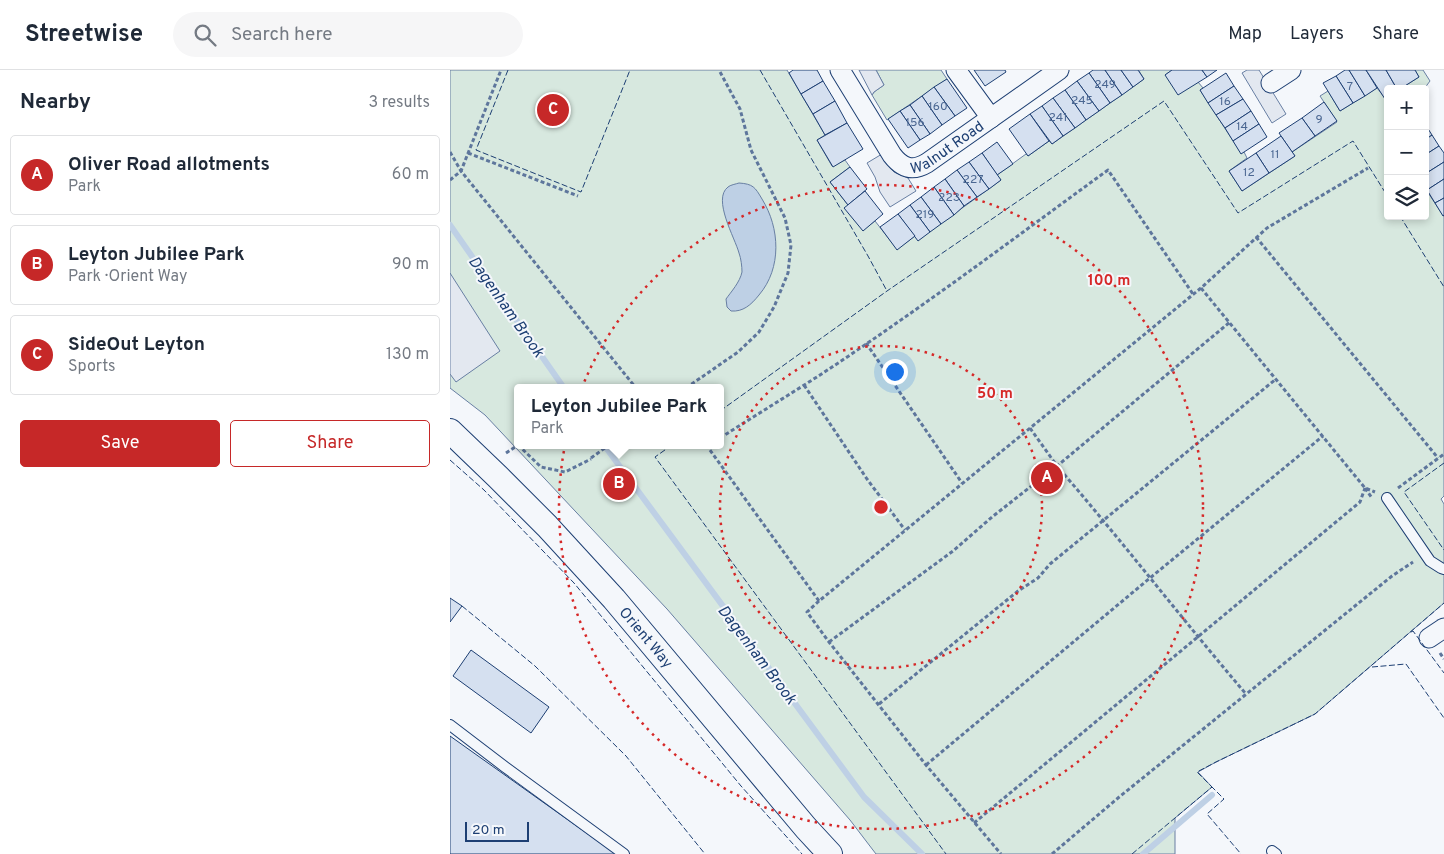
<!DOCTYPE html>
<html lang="en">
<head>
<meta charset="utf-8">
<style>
	:root { --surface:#fff; --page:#f6f6f7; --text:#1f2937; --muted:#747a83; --line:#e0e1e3; --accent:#c62828 }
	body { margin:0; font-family:Overpass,sans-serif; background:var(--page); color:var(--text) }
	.controls { position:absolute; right:15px; top:15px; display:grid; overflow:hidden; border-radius:5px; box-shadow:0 2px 8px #0003 }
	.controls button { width:45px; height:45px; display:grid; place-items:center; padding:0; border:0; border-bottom:1px solid var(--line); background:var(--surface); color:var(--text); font:25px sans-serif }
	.scale { position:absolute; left:15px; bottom:12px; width:64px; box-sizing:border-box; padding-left:5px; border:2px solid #1d3f73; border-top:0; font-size:14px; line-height:18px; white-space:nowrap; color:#1d3f73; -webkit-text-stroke:4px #f4f7fb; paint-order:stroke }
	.you { position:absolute; left:444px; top:301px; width:18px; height:18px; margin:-12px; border:4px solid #fff; border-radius:50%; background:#1a73e8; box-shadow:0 0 0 8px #1a73e833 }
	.badge { display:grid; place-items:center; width:32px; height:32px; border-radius:50%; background:var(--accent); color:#fff; font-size:16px; font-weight:700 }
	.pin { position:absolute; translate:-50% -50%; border:2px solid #fff; box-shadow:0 1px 5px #0006 }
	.popup { position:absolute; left:64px; top:314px; width:210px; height:65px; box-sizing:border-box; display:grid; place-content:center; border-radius:5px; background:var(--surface); filter:drop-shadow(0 1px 4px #0005); font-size:16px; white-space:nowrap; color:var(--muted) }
	.popup b { font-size:19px; color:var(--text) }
	.popup::after { content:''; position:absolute; left:50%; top:100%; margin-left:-10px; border:10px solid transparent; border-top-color:var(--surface) }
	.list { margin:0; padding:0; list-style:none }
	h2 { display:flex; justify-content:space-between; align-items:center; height:65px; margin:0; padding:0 20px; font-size:21px }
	h2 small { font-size:16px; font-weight:400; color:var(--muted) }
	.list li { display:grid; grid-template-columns:32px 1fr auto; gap:15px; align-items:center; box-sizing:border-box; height:80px; margin:0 10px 10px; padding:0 10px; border:1px solid var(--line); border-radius:5px }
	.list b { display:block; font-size:19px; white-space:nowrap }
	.list p { margin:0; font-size:16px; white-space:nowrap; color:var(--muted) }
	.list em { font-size:16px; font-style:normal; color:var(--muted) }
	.actions { display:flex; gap:10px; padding:15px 20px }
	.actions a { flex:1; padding:11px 0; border:1px solid var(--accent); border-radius:5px; text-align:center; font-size:18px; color:var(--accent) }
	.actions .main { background:var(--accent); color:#fff }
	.icon { flex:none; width:28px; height:28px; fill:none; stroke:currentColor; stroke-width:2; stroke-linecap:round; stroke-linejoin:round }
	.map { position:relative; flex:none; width:994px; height:784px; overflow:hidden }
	header { display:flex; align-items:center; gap:30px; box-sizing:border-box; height:70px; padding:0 25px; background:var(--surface); border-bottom:1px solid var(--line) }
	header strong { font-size:24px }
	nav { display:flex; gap:28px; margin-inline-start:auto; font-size:18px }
	.search { width:350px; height:45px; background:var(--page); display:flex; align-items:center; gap:12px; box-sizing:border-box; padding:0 18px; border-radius:28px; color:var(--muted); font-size:19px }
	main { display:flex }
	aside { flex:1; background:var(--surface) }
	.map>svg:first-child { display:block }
</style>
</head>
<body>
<header>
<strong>Streetwise</strong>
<div class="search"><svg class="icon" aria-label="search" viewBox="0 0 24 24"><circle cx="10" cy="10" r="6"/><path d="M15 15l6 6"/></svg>Search here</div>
<nav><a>Map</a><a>Layers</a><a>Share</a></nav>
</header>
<main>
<aside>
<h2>Nearby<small>3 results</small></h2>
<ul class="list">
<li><span class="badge">A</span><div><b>Oliver Road allotments</b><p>Park</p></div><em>60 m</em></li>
<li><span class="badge">B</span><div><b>Leyton Jubilee Park</b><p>Park · Orient Way</p></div><em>90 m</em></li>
<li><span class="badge">C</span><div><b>SideOut Leyton</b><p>Sports</p></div><em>130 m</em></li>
</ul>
<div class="actions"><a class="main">Save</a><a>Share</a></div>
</aside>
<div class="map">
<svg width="994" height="784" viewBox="0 0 994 784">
	<rect width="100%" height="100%" fill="#f4f7fb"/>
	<!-- green -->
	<g fill="#d7e8df" stroke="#687fa3" fill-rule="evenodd">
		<path d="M0,0H337L375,65L367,70L382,96L395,90L400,97L380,112L398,135L395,138L413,160L425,151L447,179L465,166L468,170L551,110L547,105L576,84L578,86L599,71L602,74L694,9L689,1L691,0H722L715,5L748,12L753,18L750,20L791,83L794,82L797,88L779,101L792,121L845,86L842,82L887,52L870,26L878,21L890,41L927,18L935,28L938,27V55L936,57L938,59V146H975V118L994,147V426L991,429L994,434V533L865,644L766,692L748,702L762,717L725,748V784H426L400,750L217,539L35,345L0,318ZM68,318H270V375H68Z"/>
		<path d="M426,0H491L497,9L437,50L422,25L424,22L434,15Z"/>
		<path d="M965,0H973L980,11L974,19H950L969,7Z"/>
	</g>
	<!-- parking -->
	<g fill="#e3e8f0" stroke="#687fa3">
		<path d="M409,0H426L434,15L424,22L422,25Z"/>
		<path d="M797,0H809L836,44L822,53L792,3Z"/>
		<path d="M432,84L439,96L444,102L458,108L466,121L440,137L430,122L425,107L417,93Z"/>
		<path d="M0,203L50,281L6,312L0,304Z"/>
	</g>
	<!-- water -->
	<path fill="#bed0e5" stroke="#687fa3" d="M289,113C303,114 305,117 312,129C330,158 332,198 309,225C301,235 293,242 281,241L277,237L276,229C281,222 290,212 292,202C292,197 291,188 289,183C285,168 262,129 278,117C280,115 286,114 289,113Z"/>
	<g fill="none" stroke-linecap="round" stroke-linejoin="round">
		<!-- stream -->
		<g stroke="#bed0e5" stroke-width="6">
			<path d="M0,155L114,318"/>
			<path d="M154,375L414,727L472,784"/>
			<path d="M693,784L762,725"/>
		</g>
	</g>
	<!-- building -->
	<g fill="#d5e0f0" stroke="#1d3f73">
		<path d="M343,0H367L373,11L351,24L339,3Z"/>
		<path d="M524,0H555L556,2L535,16Z"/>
		<path d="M643,0H655L672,25L660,33L639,3Z"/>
		<path d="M655,0H671L683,17L672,25Z"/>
		<path d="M671,0H688L694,9L683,17Z"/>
		<path d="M722,0H752L757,7L728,25L715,5Z"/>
		<path d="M752,0H767L757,7Z"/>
		<path d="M895,0H899L915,26L903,33L886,6Z"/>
		<path d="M899,0H916L927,18L915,26Z"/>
		<path d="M916,0H936L947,19H938V27L935,29Z"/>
		<path d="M936,0H965L969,7L950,19H947Z"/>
		<path d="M639,3L660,33L649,41L627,11Z"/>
		<path d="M776,3L784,16L758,33L750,20Z"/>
		<path d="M886,6L903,33L890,41L873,13Z"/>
		<path d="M497,9L517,38L505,46L484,17Z"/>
		<path d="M373,11L385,31L363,44L351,24Z"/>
		<path d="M627,11L649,41L636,50L615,20Z"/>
		<path d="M784,16L793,29L766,45L758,33Z"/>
		<path d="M484,17L505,46L492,55L472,26Z"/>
		<path d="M615,20L636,50L625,58L603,28Z"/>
		<path d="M472,26L492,55L480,64L460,35Z"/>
		<path d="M603,28L625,58L613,66L592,36Z"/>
		<path d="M793,29L801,41L775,58L766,45Z"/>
		<path d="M385,31L397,53L375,65L363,44Z"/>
		<path d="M874,32L887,51L865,66L852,48Z"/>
		<path d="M460,35L480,64L470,70L450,41Z"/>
		<path d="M592,36L613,66L602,74L580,44Z"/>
		<path d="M450,41L470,70L458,78L438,49Z"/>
		<path d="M801,41L809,54L783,71L775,58Z"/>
		<path d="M580,44L599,71L578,86L559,59Z"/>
		<path d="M852,48L865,66L842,82L829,63Z"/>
		<path d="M397,53L413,79L383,97L367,70Z"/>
		<path d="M809,54L817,67L791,84L783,71Z"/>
		<path d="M975,54L982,65L975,70Z"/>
		<path d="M982,65L989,76L975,85V70Z"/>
		<path d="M831,66L845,86L819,103L806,83Z"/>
		<path d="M547,72L563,94L547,105L532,83Z"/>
		<path d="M989,76L994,83V92L975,104V85Z"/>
		<path d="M532,83L551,110L539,119L519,92Z"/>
		<path d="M806,83L819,103L792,121L779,101Z"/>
		<path d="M519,92L539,119L527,127L507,100Z"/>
		<path d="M994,92V109L977,120L975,118V104Z"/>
		<path d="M400,97L417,119L398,135L380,112Z"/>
		<path d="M507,100L527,127L514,136L495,109Z"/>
		<path d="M495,109L514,136L504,145L484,117Z"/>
		<path d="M994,109V128L985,133L977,120Z"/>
		<path d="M484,117L504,145L491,154L471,127Z"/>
		<path d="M415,121L433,144L413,161L394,138Z"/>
		<path d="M471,127L491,154L480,162L460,135Z"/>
		<path d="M994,128V145L993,146L985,133Z"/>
		<path d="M460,135L480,162L468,171L448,144Z"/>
		<path d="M448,144L465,166L447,180L430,157Z"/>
		<path d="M0,528L12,536L0,552Z"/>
		<path d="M21,580L99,637L81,663L3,606Z"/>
		<path d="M0,666L166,784H0Z"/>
	</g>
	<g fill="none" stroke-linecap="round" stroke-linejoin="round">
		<!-- service casing -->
		<g stroke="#1d3f73" stroke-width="12">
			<g id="service">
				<path d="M937,428L980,491L991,498L994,499"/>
				<path d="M0,655L55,697L174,784"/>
				<path d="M822,781L826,784"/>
			</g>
		</g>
		<!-- minor casing -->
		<g stroke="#1d3f73" stroke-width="21">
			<g id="minor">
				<path id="s1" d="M390,0L442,85C452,98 462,102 477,93L609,0"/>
				<path d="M506,0L541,48"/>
				<path d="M821,13L841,0"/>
				<path d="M979,568L994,558"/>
			</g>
		</g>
		<!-- tertiary casing -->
		<g stroke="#1d3f73" stroke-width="26">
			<g id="tertiary">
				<path id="s2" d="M0,361L48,407L97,456L164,529L356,758L380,784"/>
			</g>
		</g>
		<!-- path -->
		<g stroke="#5e769c" stroke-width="3" stroke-dasharray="4 2.5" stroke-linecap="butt">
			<path d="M0,82L11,101L186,318"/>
			<path d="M18,83L128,126"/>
			<path d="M0,110L11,101L51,0"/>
			<path d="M806,167L988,388"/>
			<path d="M751,218L915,418L925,422"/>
			<path d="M416,273L512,413"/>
			<path d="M354,315L417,409L455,460"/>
			<path d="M236,318L288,282L309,262L324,237L338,203L341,175L335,148L301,80L290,39L269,0"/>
			<path d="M580,358L607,396L780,252"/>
			<path d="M270,368C303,347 337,326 370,305C469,240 563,169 658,100L743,224"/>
			<path d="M68,375L91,397L115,402L141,389"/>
			<path d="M258,375L257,376L369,531L751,218L817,158L918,98"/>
			<path d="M56,383L68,375"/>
			<path d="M141,388L159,375"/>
			<path d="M915,418L922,428"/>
			<path d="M948,418L994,384"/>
			<path d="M369,531L357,542L379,572L476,695L551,784"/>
			<path d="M379,572L503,481L542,447L607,396C672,471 732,549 796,624"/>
			<path d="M990,583L994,589"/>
			<path d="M429,634L568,521L588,508L600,494L826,309"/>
			<path d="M476,695L700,508L873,366"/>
			<path d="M524,753L910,432L915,418"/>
			<path d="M602,784L668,728L942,506L963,492"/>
		</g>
		<!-- service -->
		<use href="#service" stroke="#f4f7fb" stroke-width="10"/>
		<!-- minor -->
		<use href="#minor" stroke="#f4f7fb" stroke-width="19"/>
		<!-- tertiary -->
		<use href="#tertiary" stroke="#f4f7fb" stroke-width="24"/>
		<!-- fence -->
		<g stroke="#1d3f73" stroke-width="1" stroke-dasharray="6 2.5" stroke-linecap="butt">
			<path d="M58,0L26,80L131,122L180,0"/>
			<path d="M310,0L418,186L437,221"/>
			<path d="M950,146L994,217"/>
			<path d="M270,341L437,221L714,31L788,143L903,71L938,127"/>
			<path d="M222,375L205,387L496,784"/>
			<path d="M0,390L34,420L124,513L291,716L352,784"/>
			<path d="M994,393L954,422L994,480"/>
			<path d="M12,536L85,596L176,686L255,784"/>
			<path d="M961,562L963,561L994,603"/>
			<path d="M922,597L956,594L994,648"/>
			<path d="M761,718L762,717L774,729L757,744L791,784"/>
			<path d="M682,784L762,717L747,702L766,692L865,644L994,533"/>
		</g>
	</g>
	<!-- distance rings -->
	<g fill="none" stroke="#d62828" stroke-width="2.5" stroke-dasharray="2.5 5">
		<circle cx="431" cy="437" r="161"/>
		<circle cx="431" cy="437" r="322"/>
	</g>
	<g text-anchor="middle" stroke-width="4" stroke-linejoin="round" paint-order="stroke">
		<!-- number labels -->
		<g font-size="12" fill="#4b6792">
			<text x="655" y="18">249</text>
			<text x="900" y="20">7</text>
			<text x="632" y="34">245</text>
			<text x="775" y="35">16</text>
			<text x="488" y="40">160</text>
			<text x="608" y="51">241</text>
			<text x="869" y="53">9</text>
			<text x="465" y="56">156</text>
			<text x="792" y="60">14</text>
			<text x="825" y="88">11</text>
			<text x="799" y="106">12</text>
			<text x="523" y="113">227</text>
			<text x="499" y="131">223</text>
			<text x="475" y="148">219</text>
		</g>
		<!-- street labels -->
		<g font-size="15" fill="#1d3f73" stroke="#f4f7fb">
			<text dy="5" stroke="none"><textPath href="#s1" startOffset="165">Walnut Road</textPath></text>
			<text dy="5" stroke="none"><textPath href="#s2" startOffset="285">Orient Way</textPath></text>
		</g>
		<!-- water labels -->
		<g font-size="16" font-style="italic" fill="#1d3f73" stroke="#f4f7fb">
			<text transform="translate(57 236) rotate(55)" y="6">Dagenham Brook</text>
			<text transform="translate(308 584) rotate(53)" y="6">Dagenham Brook</text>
		</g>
	</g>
	<circle cx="431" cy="437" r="8" fill="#d62828" stroke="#f4f7fb" stroke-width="2.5"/>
	<g font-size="15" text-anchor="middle" font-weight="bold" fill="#d62828" stroke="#f4f7fb" stroke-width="4" stroke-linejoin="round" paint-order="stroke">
		<text x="659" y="215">100 m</text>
		<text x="545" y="328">50 m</text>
	</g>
</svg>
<div class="controls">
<button>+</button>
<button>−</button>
<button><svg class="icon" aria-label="layers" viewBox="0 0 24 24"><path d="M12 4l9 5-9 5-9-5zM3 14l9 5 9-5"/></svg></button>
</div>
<div class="scale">20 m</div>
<div class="you"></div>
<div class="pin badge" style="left:597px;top:408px">A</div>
<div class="pin badge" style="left:169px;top:414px">B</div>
<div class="popup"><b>Leyton Jubilee Park</b>Park</div>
<div class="pin badge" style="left:103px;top:40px">C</div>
</div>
</main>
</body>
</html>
